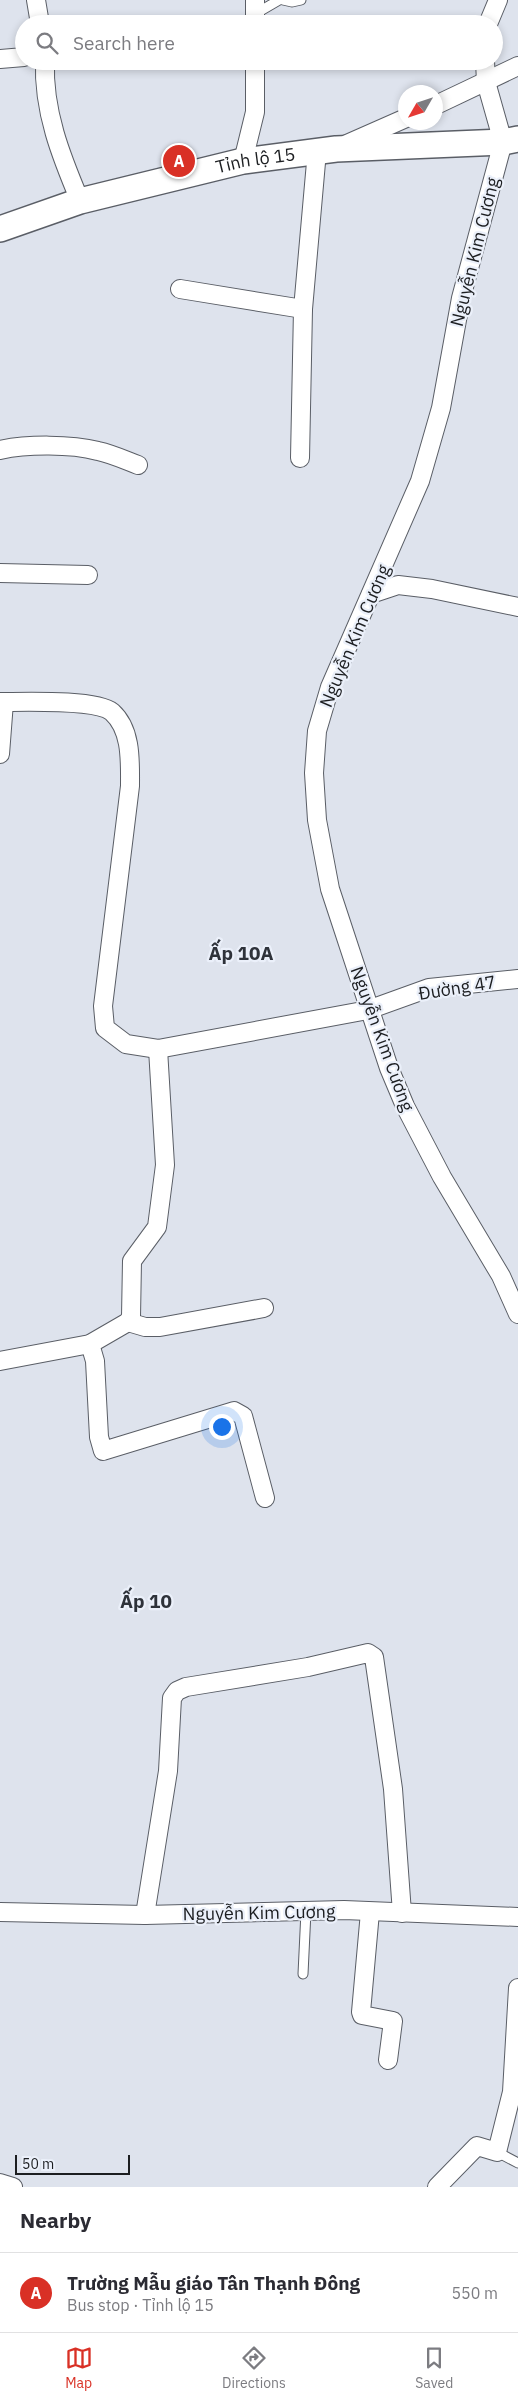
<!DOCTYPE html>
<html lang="en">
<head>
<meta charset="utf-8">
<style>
	:root { --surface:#fff; --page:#f2f2f3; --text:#2b2b33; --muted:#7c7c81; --line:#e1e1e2; --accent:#d93025 }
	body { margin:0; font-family:"IBM Plex Sans",sans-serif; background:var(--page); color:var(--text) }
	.compass { position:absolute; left:398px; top:85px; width:45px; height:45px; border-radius:50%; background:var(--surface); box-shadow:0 2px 8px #0003; rotate:231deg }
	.scale { position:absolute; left:15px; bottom:12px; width:115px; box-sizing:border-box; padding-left:5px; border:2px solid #1c1e21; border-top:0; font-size:14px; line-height:18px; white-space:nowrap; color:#1c1e21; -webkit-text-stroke:4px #ebf0fa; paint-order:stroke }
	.you { position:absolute; left:221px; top:1426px; width:18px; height:18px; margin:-12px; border:4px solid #fff; border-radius:50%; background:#1a73e8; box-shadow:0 0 0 8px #1a73e833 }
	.badge { display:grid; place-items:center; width:32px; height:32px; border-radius:50%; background:var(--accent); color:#fff; font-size:16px; font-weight:700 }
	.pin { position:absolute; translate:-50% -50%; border:2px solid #fff; box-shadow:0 1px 5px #0006 }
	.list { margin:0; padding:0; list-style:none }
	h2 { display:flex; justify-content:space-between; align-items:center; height:65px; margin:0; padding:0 20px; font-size:21px }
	h2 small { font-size:16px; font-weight:400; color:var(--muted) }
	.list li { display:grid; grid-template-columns:32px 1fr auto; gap:15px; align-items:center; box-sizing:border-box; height:80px; padding:0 20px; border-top:1px solid var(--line) }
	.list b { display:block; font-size:19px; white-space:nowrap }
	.list p { margin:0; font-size:16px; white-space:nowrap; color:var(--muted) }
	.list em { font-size:16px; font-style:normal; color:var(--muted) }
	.icon { flex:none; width:28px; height:28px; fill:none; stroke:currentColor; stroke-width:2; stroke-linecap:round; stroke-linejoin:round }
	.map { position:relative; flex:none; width:518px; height:2187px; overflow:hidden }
	.search { position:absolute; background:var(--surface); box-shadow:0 2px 8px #0003; left:15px; right:15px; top:15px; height:55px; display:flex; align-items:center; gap:12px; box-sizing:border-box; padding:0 18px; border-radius:28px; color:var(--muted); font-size:19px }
	.sheet { height:145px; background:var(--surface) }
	nav { display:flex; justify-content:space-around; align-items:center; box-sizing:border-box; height:70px; border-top:1px solid var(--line); background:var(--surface); font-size:14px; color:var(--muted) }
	nav a { display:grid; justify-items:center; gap:2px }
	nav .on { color:var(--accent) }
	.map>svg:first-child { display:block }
</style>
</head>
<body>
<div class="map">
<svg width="518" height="2187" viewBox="0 0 518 2187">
	<rect width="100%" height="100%" fill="#dee3ed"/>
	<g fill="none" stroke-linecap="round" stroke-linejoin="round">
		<!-- lane casing -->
		<g stroke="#5a5e66" stroke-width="11">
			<g id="lane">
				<path d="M283,0L292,2L301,0"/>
				<path d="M255,14L279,0"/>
				<path d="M303,1974L306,1911"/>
				<path d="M497,2152L518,2163"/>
			</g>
		</g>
		<!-- street casing -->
		<g stroke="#5a5e66" stroke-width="20">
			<g id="street">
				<path d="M36,0L40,24"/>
				<path d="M255,24V0"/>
				<path d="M488,24L498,0"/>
				<path d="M0,59L24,57"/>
				<path d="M45,61C43,111 61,156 80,201"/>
				<path d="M485,61L486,82L503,142L461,298L441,408L420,481L330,687L317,731L314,773L317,820L330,889L389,1068L405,1106L442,1177L501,1276L518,1314"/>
				<path d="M436,105L518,66"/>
				<path d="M347,144L406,118"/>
				<path d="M243,161L255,112V61"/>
				<path d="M180,289L303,309"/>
				<path d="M0,450C27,444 71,444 98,451C112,454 125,460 138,465"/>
				<path d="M300,458L303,309L317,151"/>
				<path d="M0,573L88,575"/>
				<path d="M371,594L398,585L432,589L518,607"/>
				<path d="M0,702C23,702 96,699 112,712C132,730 130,762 130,786L103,1006L105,1028L126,1044L158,1049L368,1010L429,988L518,979"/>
				<path d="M0,754L4,702"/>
				<path d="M128,1322L145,1327H160L264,1308"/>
				<path d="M90,1344L95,1361L99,1437L103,1451L234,1411L243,1416L265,1498"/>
				<path d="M0,1361L90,1344L128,1322L131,1317L132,1261L157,1227L165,1165L158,1049"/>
				<path d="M0,1912L145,1915L344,1910L518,1917"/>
				<path d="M370,1912L361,2012L362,2015L393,2021L388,2060"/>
				<path d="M145,1915L168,1771L172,1698L177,1691L186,1687L308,1667L368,1653L374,1657L393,1789L402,1913"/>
				<path d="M0,2183L13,2187"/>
				<path d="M437,2187L477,2146L497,2152L512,2092L518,1988"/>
			</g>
		</g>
		<!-- secondary casing -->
		<g stroke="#5a5e66" stroke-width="28">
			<g id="secondary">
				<path id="s1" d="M0,229L80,201L243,161L336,149L503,142L518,139"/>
			</g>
		</g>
		<!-- lane -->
		<use href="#lane" stroke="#fff" stroke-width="9"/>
		<!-- street -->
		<use href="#street" stroke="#fff" stroke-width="18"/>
		<!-- secondary -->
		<use href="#secondary" stroke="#fff" stroke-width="25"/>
	</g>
	<g text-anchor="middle" stroke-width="4.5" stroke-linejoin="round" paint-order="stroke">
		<!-- street labels -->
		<g font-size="18" fill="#1c1e21" stroke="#ebf0fa">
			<text dy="6" stroke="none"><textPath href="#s1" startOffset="265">Tỉnh lộ 15</textPath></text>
			<text transform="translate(475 252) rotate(-76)" y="6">Nguyễn Kim Cương</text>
			<text transform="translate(355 636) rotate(-67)" y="6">Nguyễn Kim Cương</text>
			<text transform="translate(457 988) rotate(-9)" y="6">Đường 47</text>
			<text transform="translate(382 1039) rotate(70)" y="6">Nguyễn Kim Cương</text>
			<text transform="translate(259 1913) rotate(-1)" y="6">Nguyễn Kim Cương</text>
		</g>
		<!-- neighbourhood labels -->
		<g font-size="19" font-weight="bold" fill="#2e323a" stroke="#ebf0fa">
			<text x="241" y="960">Ấp 10A</text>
			<text x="146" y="1608">Ấp 10</text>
		</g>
	</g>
</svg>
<svg class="compass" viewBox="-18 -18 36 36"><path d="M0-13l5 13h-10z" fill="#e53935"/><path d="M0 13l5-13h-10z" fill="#7c7c81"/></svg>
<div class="scale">50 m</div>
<div class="you"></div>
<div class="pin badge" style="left:179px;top:161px">A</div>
<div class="search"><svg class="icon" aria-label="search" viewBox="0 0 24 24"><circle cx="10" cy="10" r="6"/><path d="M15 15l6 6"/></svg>Search here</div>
</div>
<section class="sheet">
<h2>Nearby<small></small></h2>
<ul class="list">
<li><span class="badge">A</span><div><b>Trường Mẫu giáo Tân Thạnh Đông</b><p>Bus stop · Tỉnh lộ 15</p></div><em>550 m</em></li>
</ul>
</section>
<nav>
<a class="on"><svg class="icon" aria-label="map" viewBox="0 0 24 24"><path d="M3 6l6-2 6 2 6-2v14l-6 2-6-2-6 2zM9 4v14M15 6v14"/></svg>Map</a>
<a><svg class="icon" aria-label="directions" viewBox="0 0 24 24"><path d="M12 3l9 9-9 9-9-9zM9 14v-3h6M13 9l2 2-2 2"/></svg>Directions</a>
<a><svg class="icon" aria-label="saved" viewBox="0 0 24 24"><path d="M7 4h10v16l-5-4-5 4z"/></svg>Saved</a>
</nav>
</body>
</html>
